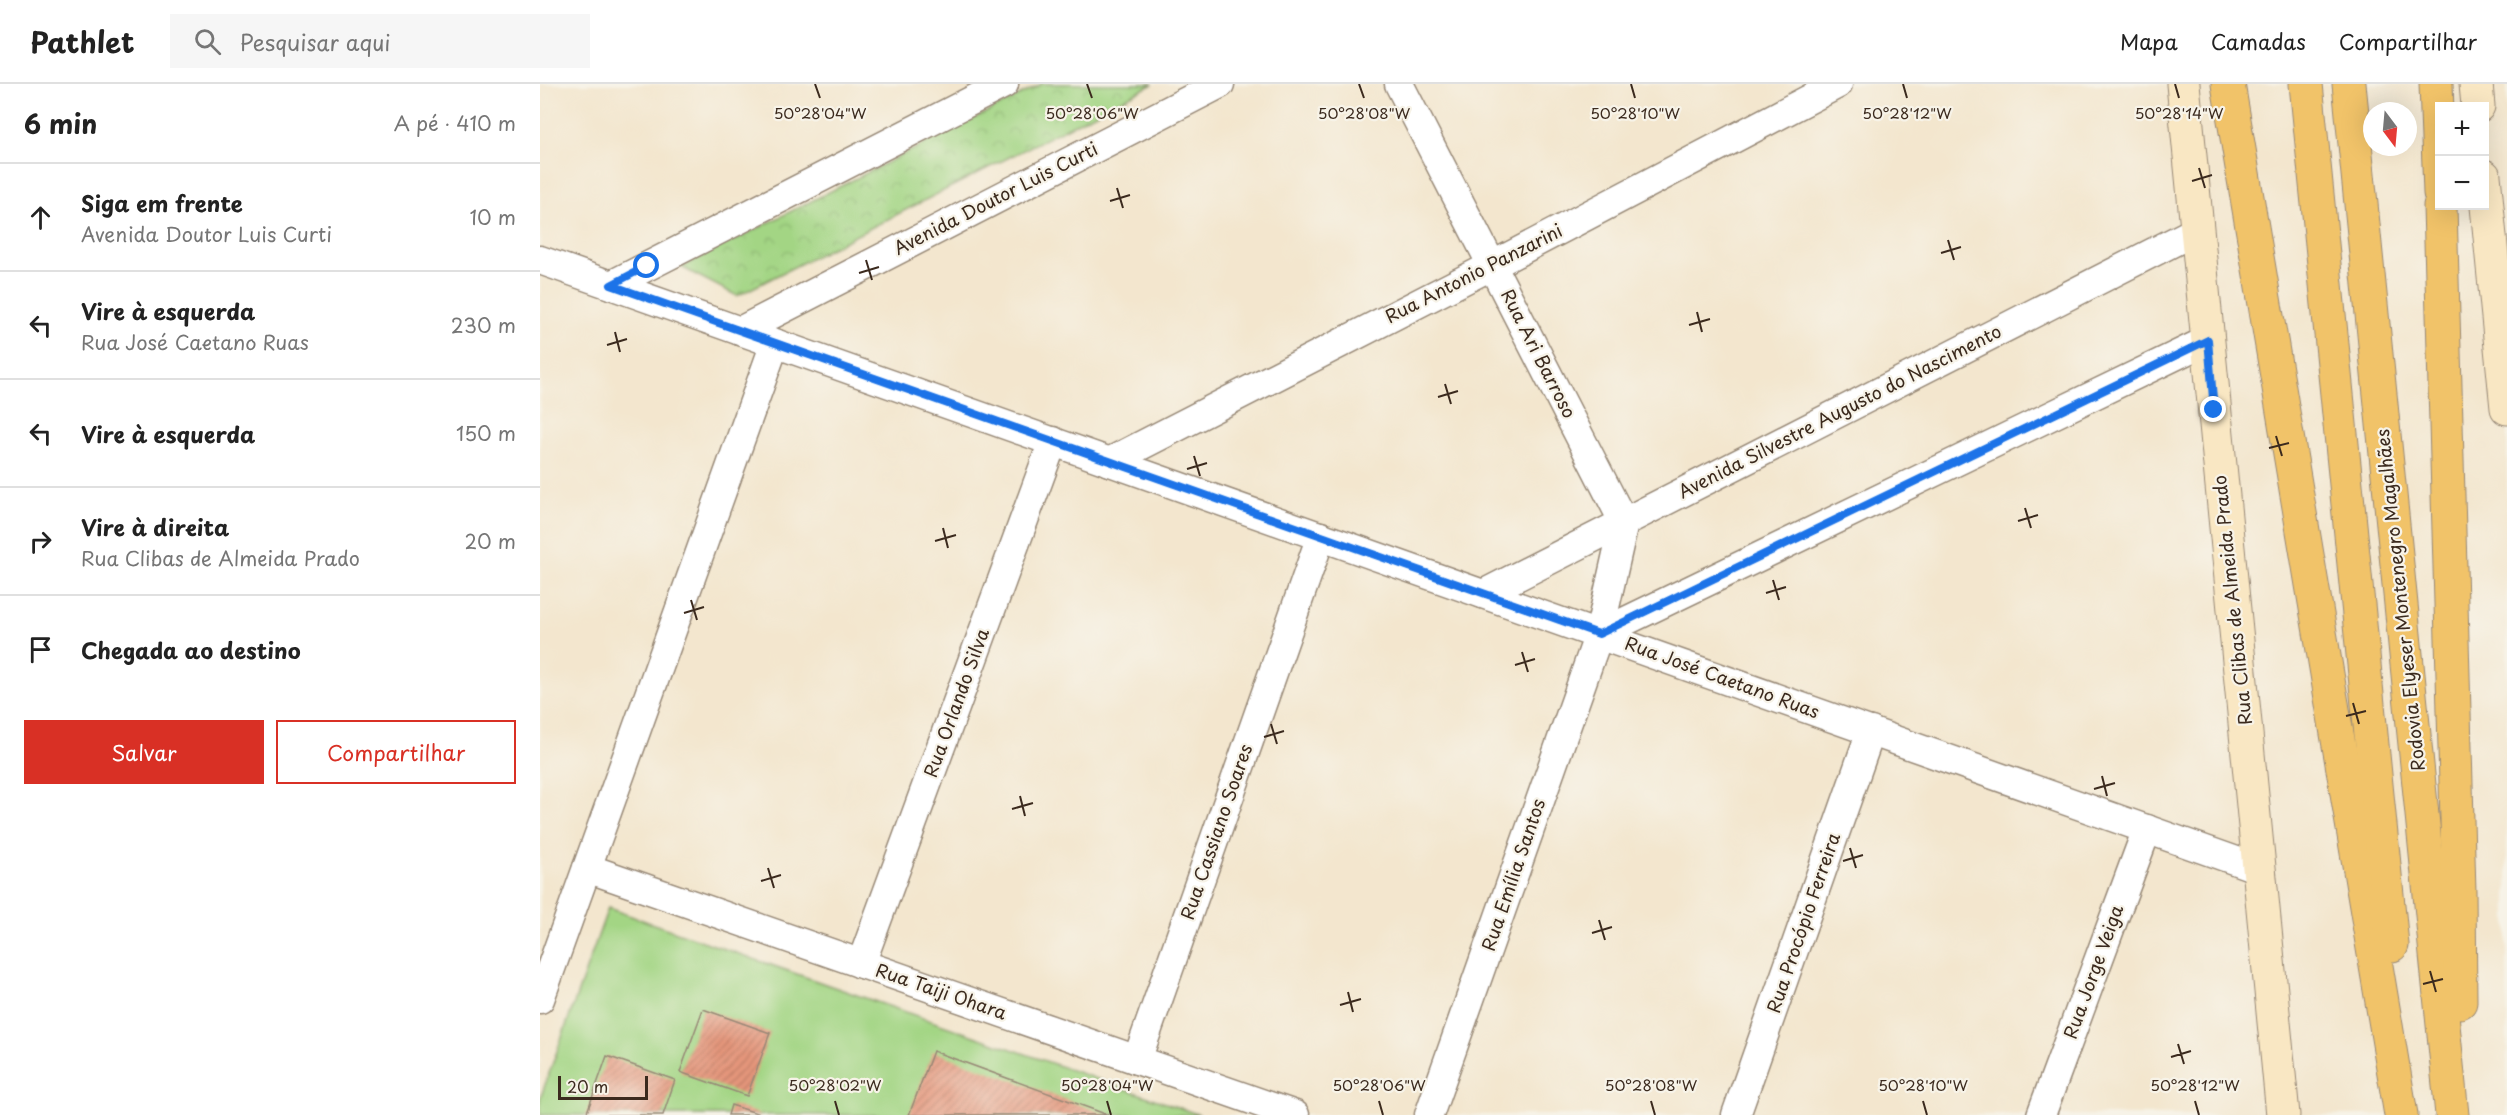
<!DOCTYPE html>
<html lang="pt">
<head>
<meta charset="utf-8">
<style>
	:root { --surface:#fff; --page:#f6f6f6; --text:#222; --muted:#767676; --line:#e0e0e0; --accent:#d93025 }
	body { margin:0; font-family:"Playpen Sans",sans-serif; background:var(--page); color:var(--text) }
	.controls { position:absolute; right:18px; top:18px; display:grid; overflow:hidden; border-radius:0px; box-shadow:0 6px 24px #0002 }
	.controls button { width:54px; height:54px; display:grid; place-items:center; padding:0; border:0; border-bottom:2px solid var(--line); background:var(--surface); color:var(--text); font:30px sans-serif }
	.compass { position:absolute; left:1823px; top:18px; width:54px; height:54px; border-radius:50%; background:var(--surface); box-shadow:0 6px 24px #0002; rotate:164deg }
	.scale { position:absolute; left:18px; bottom:15px; width:90px; box-sizing:border-box; padding-left:6px; border:3px solid #3b2a1e; border-top:0; font-size:16px; line-height:21px; white-space:nowrap; color:#3b2a1e; -webkit-text-stroke:4px #f7f3e8; paint-order:stroke }
	.stop { position:absolute; width:18px; height:18px; margin:-14px; border:4px solid #1a73e8; border-radius:50%; background:#fff }
	.stop.end { background:#1a73e8; border-color:#fff; box-shadow:0 2px 6px #0008 }
	.list { margin:0; padding:0; list-style:none }
	h2 { display:flex; justify-content:space-between; align-items:center; height:78px; margin:0; padding:0 24px; font-size:26px }
	h2 small { font-size:20px; font-weight:400; color:var(--muted) }
	.list li { display:grid; grid-template-columns:39px 1fr auto; gap:18px; align-items:center; box-sizing:border-box; height:108px; padding:0 24px; border-top:2px solid var(--line) }
	.list b { display:block; font-size:22px; white-space:nowrap }
	.list p { margin:0; font-size:20px; white-space:nowrap; color:var(--muted) }
	.list em { font-size:20px; font-style:normal; color:var(--muted) }
	.actions { display:flex; gap:12px; padding:18px 24px }
	.actions a { flex:1; padding:14px 0; border:2px solid var(--accent); border-radius:0px; text-align:center; font-size:21px; color:var(--accent) }
	.actions .main { background:var(--accent); color:#fff }
	.icon { flex:none; width:33px; height:33px; fill:none; stroke:currentColor; stroke-width:2; stroke-linecap:round; stroke-linejoin:round }
	.map { position:relative; flex:none; width:1967px; height:1031px; overflow:hidden }
	header { display:flex; align-items:center; gap:36px; box-sizing:border-box; height:84px; padding:0 30px; background:var(--surface); border-bottom:2px solid var(--line) }
	header strong { font-size:28px }
	nav { display:flex; gap:33px; margin-inline-start:auto; font-size:21px }
	.search { width:420px; height:54px; background:var(--page); display:flex; align-items:center; gap:15px; box-sizing:border-box; padding:0 21px; border-radius:0px; color:var(--muted); font-size:22px }
	main { display:flex }
	aside { flex:1; background:var(--surface) }
	.map>svg:first-child { display:block }
</style>
</head>
<body>
<header>
<strong>Pathlet</strong>
<div class="search"><svg class="icon" aria-label="search" viewBox="0 0 24 24"><circle cx="10" cy="10" r="6"/><path d="M15 15l6 6"/></svg>Pesquisar aqui</div>
<nav><a>Mapa</a><a>Camadas</a><a>Compartilhar</a></nav>
</header>
<main>
<aside>
<h2>6 min<small>A pé · 410 m</small></h2>
<ul class="list">
<li><svg class="icon" aria-label="ahead" viewBox="0 0 24 24"><path d="M12 20V5M6 11l6-6 6 6"/></svg><div><b>Siga em frente</b><p>Avenida Doutor Luis Curti</p></div><em>10 m</em></li>
<li><svg class="icon" aria-label="left" viewBox="0 0 24 24"><path d="M17 20v-9H6M10 6l-5 5 5 5"/></svg><div><b>Vire à esquerda</b><p>Rua José Caetano Ruas</p></div><em>230 m</em></li>
<li><svg class="icon" aria-label="left" viewBox="0 0 24 24"><path d="M17 20v-9H6M10 6l-5 5 5 5"/></svg><div><b>Vire à esquerda</b></div><em>150 m</em></li>
<li><svg class="icon" aria-label="right" viewBox="0 0 24 24"><path d="M7 20v-9h11M14 6l5 5-5 5"/></svg><div><b>Vire à direita</b><p>Rua Clibas de Almeida Prado</p></div><em>20 m</em></li>
<li><svg class="icon" aria-label="arrive" viewBox="0 0 24 24"><path d="M6 21V4h12l-3 4 3 4H6"/></svg><div><b>Chegada ao destino</b></div></li>
</ul>
<div class="actions"><a class="main">Salvar</a><a>Compartilhar</a></div>
</aside>
<div class="map">
<svg width="1967" height="1031" viewBox="0 0 1967 1031">
	<defs>
		<pattern id="park-crowns" width="20" height="18" patternUnits="userSpaceOnUse" patternTransform="scale(1.5)"><rect width="20" height="18" fill="#a3d584"/><path d="M2 6a3 3 0 1 1 6 0M12 15a3 3 0 1 1 6 0" fill="none" stroke="#8db772"/></pattern>
		<pattern id="building-hatch" width="6" height="6" patternUnits="userSpaceOnUse" patternTransform="scale(1.5)"><rect width="6" height="6" fill="#e5967b"/><path d="M-1 1l2-2M0 6l6-6M5 7l2-2" fill="none" stroke="#bb7b64"/></pattern>
	</defs>
	<rect width="100%" height="100%" fill="#f7f3e8"/>
	<filter id="ink" filterUnits="userSpaceOnUse"><feTurbulence type="fractalNoise" baseFrequency=".0167" numOctaves="2"/><feDisplacementMap in="SourceGraphic" scale="12" xChannelSelector="R" yChannelSelector="G"/><feConvolveMatrix kernelMatrix="1 2 1 2 8 2 1 2 1" color-interpolation-filters="sRGB"/></filter>
	<filter id="wash" filterUnits="userSpaceOnUse"><feTurbulence type="fractalNoise" baseFrequency=".008" numOctaves="4" result="noise"/><feDisplacementMap in="SourceGraphic" scale="24" xChannelSelector="R" yChannelSelector="G"/><feGaussianBlur stdDeviation="1.35" result="paint"/><feColorMatrix in="noise" values="0 0 0 0 0 0 0 0 0 0 0 0 0 0 0 0 0 1.4 0 .05"/><feComposite in="paint" operator="in"/></filter>
	<g filter="url(#wash)">
		<rect width="100%" height="100%" fill="#f3e6ce"/>
		<!-- park -->
		<path fill="url(#park-crowns)" stroke="#6f8051" stroke-width="1.5" d="M502,0H613L197,212L141,183Z"/>
		<!-- pitch -->
		<path fill="#a3d584" stroke="#6f8051" stroke-width="1.5" d="M68,824L660,1031H0V1015Z"/>
		<g id="blocks">
			<!-- building -->
			<g fill="url(#building-hatch)">
				<path d="M163,925L230,949L207,1012L140,988Z"/>
				<path d="M393,967L568,1031H369Z"/>
				<path d="M67,972L135,996L123,1031H46Z"/>
				<path d="M191,1021L220,1030V1031H188Z"/>
			</g>
		</g>
	</g>
	<g filter="url(#ink)">
		<use href="#blocks" fill-opacity="0" stroke="#978876" stroke-width="1.5"/>
		<g fill="none" stroke-linecap="round" stroke-linejoin="round">
			<!-- street casing -->
			<g stroke="#978876" stroke-width="31">
				<g id="street">
					<path d="M859,0L1084,439L1059,550L889,1031"/>
					<path d="M0,176L1719,785"/>
					<path d="M71,201L464,0"/>
					<path d="M200,247L680,0"/>
					<path d="M569,378L953,181L1298,0"/>
					<path d="M943,510L1657,146"/>
					<path d="M1059,550L1668,256"/>
					<path d="M47,784L755,1031"/>
					<path d="M321,880L513,357"/>
					<path d="M0,915L235,259"/>
					<path d="M597,976L781,452"/>
					<path d="M1196,1031L1331,647"/>
					<path d="M1501,1031L1607,745"/>
				</g>
			</g>
			<!-- secondary casing -->
			<g stroke="#978876" stroke-width="35">
				<g id="secondary">
					<path d="M1643,0L1743,1031"/>
					<path d="M1936,0L1938,22"/>
					<path d="M1944,92L1967,324"/>
				</g>
			</g>
			<!-- primary casing -->
			<g stroke="#978876" stroke-width="35">
				<g id="primary">
					<path d="M1688,0L1861,1031"/>
					<path d="M1766,0L1852,861"/>
					<path d="M1809,0L1912,1031"/>
					<path d="M1896,0L1900,109"/>
					<path d="M1900,122L1919,808L1920,918"/>
				</g>
			</g>
			<!-- street -->
			<use href="#street" stroke="#fff" stroke-width="28"/>
			<!-- secondary -->
			<use href="#secondary" stroke="#f9e7c3" stroke-width="33"/>
			<!-- primary -->
			<use href="#primary" stroke="#f1c369" stroke-width="33"/>
		</g>
	</g>
	<g fill="none" stroke-linecap="round" stroke-linejoin="round" filter="url(#ink)">
		<!-- route -->
		<path stroke="#1a73e8" stroke-width="8" d="M107,182L71,201L1059,550L1668,256L1674,326"/>
	</g>
	<!-- ticks -->
	<path fill="none" stroke="#3b2a1e" stroke-width="2" d="M275,0L280,14M547,0L552,14M819,0L824,14M1091,0L1095,14M1363,0L1367,14M1635,0L1639,14M1659,84L1665,104M1652,97L1672,91M577,104L583,124M570,117L590,111M1408,156L1414,176M1401,169L1421,163M326,176L332,196M319,189L339,183M1157,228L1162,248M1149,241L1170,235M75,248L80,268M67,261L87,255M905,300L911,320M898,313L918,307M1736,352L1742,372M1729,364L1749,359M654,372L660,392M647,385L667,379M1485,424L1491,444M1478,437L1498,431M403,444L408,464M395,457L416,451M1233,496L1239,516M1226,509L1246,503M151,516L157,536M144,529L164,523M982,568L988,588M975,581L995,575M1813,619L1819,640M1806,632L1826,627M731,640L737,660M724,653L744,647M1562,692L1567,712M1554,705L1575,699M480,712L485,732M472,725L493,719M1310,764L1316,784M1303,777L1323,771M228,784L234,804M221,797L241,791M1059,836L1065,856M1052,849L1072,843M1890,887L1896,908M1883,900L1903,895M808,908L813,928M800,921L821,915M1638,960L1644,980M1631,973L1651,967M295,1017L299,1031M567,1017L571,1031M839,1017L843,1031M1111,1017L1115,1031M1383,1017L1387,1031M1655,1017L1659,1031"/>
	<g text-anchor="middle" stroke-width="4.5" stroke-linejoin="round" paint-order="stroke">
		<!-- street labels -->
		<g font-size="18" fill="#3b2a1e" stroke="#f7f3e8">
			<text transform="translate(456 115) rotate(-27)" y="6">Avenida Doutor Luis Curti</text>
			<text transform="translate(934 190) rotate(-27)" y="6">Rua Antonio Panzarini</text>
			<text transform="translate(998 270) rotate(63)" y="6">Rua Ari Barroso</text>
			<text transform="translate(1300 328) rotate(-27)" y="6">Avenida Silvestre Augusto do Nascimento</text>
			<text transform="translate(1693 516) rotate(-96)" y="6">Rua Clibas de Almeida Prado</text>
			<text transform="translate(1861 516) rotate(-96)" y="6">Rodovia Elyeser Montenegro Magalhães</text>
			<text transform="translate(1182 594) rotate(20)" y="6">Rua José Caetano Ruas</text>
			<text transform="translate(417 619) rotate(-70)" y="6">Rua Orlando Silva</text>
			<text transform="translate(677 748) rotate(-71)" y="6">Rua Cassiano Soares</text>
			<text transform="translate(974 791) rotate(-71)" y="6">Rua Emília Santos</text>
			<text transform="translate(1264 839) rotate(-71)" y="6">Rua Procópio Ferreira</text>
			<text transform="translate(1554 888) rotate(-70)" y="6">Rua Jorge Veiga</text>
			<text transform="translate(401 908) rotate(19)" y="6">Rua Taiji Ohara</text>
		</g>
	</g>
	<g font-size="15" text-anchor="middle" fill="#3b2a1e" stroke="#f7f3e8" stroke-width="4.5" stroke-linejoin="round" paint-order="stroke">
		<text x="280" y="35">50°28'04"W</text>
		<text x="552" y="35">50°28'06"W</text>
		<text x="824" y="35">50°28'08"W</text>
		<text x="1095" y="35">50°28'10"W</text>
		<text x="1367" y="35">50°28'12"W</text>
		<text x="1639" y="35">50°28'14"W</text>
		<text x="295" y="1007">50°28'02"W</text>
		<text x="567" y="1007">50°28'04"W</text>
		<text x="839" y="1007">50°28'06"W</text>
		<text x="1111" y="1007">50°28'08"W</text>
		<text x="1383" y="1007">50°28'10"W</text>
		<text x="1655" y="1007">50°28'12"W</text>
	</g>
</svg>
<div class="controls">
<button>+</button>
<button>−</button>
</div>
<svg class="compass" viewBox="-18 -18 36 36"><path d="M0-13l5 13h-10z" fill="#e53935"/><path d="M0 13l5-13h-10z" fill="#767676"/></svg>
<div class="scale">20 m</div>
<div class="stop" style="left:107px;top:182px"></div>
<div class="stop end" style="left:1674px;top:326px"></div>
</div>
</main>
</body>
</html>
